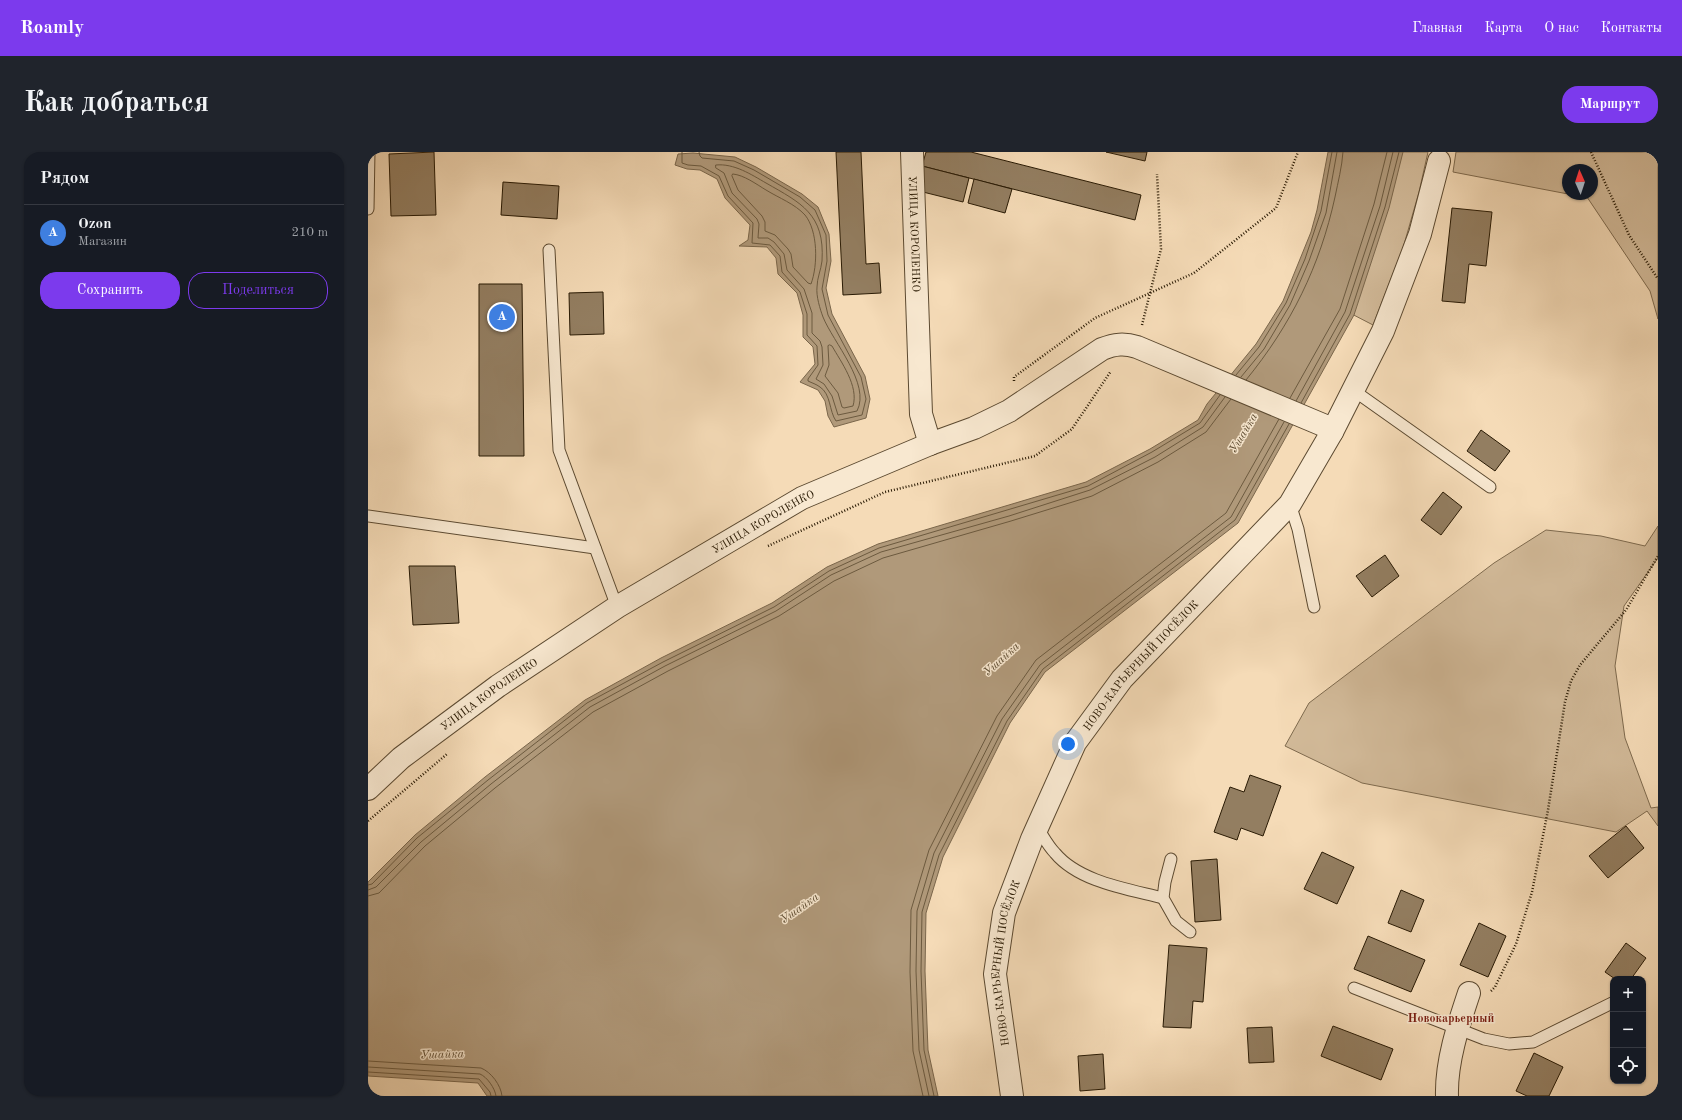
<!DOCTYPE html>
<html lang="ru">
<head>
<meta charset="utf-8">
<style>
	:root { --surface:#171b24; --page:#20242c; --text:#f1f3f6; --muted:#9ea1a6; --line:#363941; --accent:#7c3aed }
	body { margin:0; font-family:"Old Standard TT",serif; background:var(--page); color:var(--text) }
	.controls { position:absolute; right:12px; bottom:12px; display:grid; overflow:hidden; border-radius:8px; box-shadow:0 1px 3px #0004 }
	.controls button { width:36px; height:36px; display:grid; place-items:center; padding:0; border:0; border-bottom:1px solid var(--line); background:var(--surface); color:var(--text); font:20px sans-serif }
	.compass { position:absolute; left:1194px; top:12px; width:36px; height:36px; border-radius:50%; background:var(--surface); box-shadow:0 1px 3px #0004; rotate:357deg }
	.you { position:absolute; left:700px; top:592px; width:14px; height:14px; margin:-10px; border:3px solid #fff; border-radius:50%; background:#1a73e8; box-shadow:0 0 0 6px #1a73e833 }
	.badge { display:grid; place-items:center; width:26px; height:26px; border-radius:50%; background:var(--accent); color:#fff; font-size:13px; font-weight:700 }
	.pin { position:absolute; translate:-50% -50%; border:2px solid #fff; box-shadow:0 1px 4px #0006 }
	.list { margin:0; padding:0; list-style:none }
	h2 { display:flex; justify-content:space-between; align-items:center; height:52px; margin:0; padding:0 16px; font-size:17px }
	h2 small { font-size:13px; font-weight:400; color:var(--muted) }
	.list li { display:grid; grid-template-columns:26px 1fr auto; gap:12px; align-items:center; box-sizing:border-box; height:56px; padding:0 16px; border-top:1px solid var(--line) }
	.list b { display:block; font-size:15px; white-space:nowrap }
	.list p { margin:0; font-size:13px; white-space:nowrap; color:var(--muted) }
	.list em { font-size:13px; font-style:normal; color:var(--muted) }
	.actions { display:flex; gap:8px; padding:12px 16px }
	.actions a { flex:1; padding:9px 0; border:1px solid var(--accent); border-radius:16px; text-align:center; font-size:14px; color:var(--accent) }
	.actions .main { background:var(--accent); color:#fff }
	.icon { flex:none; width:22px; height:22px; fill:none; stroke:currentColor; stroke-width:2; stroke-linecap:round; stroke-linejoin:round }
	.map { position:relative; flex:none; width:1290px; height:944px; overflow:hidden; border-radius:16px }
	header { display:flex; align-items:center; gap:24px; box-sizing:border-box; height:56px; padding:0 20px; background:var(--accent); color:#fff }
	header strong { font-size:19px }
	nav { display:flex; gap:22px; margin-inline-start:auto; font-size:14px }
	.intro { display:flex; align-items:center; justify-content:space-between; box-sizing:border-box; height:96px; padding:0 24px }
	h1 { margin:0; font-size:28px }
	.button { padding:10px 18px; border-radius:16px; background:var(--accent); color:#fff; font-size:14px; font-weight:700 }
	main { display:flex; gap:24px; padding:0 24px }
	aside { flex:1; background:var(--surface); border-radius:16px; box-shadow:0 1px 3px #0004 }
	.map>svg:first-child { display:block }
</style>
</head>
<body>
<header>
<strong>Roamly</strong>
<nav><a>Главная</a><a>Карта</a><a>О нас</a><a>Контакты</a></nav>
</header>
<div class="intro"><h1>Как добраться</h1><a class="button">Маршрут</a></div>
<main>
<aside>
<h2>Рядом<small></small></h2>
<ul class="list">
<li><span class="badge" style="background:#3f7fe0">A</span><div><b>Ozon</b><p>Магазин</p></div><em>210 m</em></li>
</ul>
<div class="actions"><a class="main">Сохранить</a><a>Поделиться</a></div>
</aside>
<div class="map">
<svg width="1290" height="944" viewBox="0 0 1290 944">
	<rect width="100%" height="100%" fill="#f5dbb7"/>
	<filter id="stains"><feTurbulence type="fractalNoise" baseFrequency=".005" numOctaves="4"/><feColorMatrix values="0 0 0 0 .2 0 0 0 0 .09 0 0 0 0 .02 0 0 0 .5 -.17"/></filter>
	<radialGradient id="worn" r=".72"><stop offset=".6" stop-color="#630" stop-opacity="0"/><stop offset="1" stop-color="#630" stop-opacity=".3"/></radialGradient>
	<!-- green -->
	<g fill="#d2ba99" stroke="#7e6a4e">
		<path d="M1020,0H1060L1051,40L1035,96L1005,173L978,159Z"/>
		<path d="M1088,0H1290V167L1282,139L1219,45L1201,42H1224V18H1200V42L1085,20Z"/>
		<path d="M1290,374V406L1256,454L1247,514L1257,586L1283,656L1290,655V674L1279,659L1248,680L994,631L917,594L941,551L1126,411L1178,378L1233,384L1277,394Z"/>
	</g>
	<!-- water -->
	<g fill="#b0997a" stroke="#7a664b">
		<path d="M960,0H1035L1021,56L986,163L870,371L677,520L642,571L575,705L558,761L557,819L560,898L570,944H119L110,931L0,924V730L47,683L117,625L217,548L293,506L404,451L459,415L510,392L718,330L782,297L830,268L839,252L888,192L915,149L943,80L949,58Z"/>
		<path d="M325,1L367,5L388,15L434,42L450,55L461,82L463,109L458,136L464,162L497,224L502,247L498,266L466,275L460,264L457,249L450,238L432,230L447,212L445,195L435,185V163L429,141L410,122L408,106L399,95L371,94L380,88L382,73L357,46L349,27L332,18L319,17L307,13L310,2Z"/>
	</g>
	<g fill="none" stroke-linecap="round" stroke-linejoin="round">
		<!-- shore -->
		<g stroke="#6c5a3f" stroke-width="1">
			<path d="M314,0V11L320,13L333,14L351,24L360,44L385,71L384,91L402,93L412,104L414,120L432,140L439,162V183L449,194L450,213L440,227V229C444,231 448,232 452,235C463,242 461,259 468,269L494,263L498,247L493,225L460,163L454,137L459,109L458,83L447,58L432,45L386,18L366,9L334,6L332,4L331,0"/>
			<path d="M348,13C366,11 384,23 398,31C433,51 457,62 454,109C453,118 449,126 449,135C448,144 452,157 455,165C465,190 503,232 489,259L470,263L464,244L456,232L448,227L455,213L454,195L452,189L444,181V161L436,137L419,118L416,102L406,90L400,86H390L391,72L389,67L364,41L356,21L348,16Z"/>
			<path d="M365,22C376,23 388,32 398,38C411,46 427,52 437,63C450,79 450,113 443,132L440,131L425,115L423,102L420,97L407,83L397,79V70L394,64L370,38L364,24Z"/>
			<path d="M462,193L464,194C473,210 491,234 485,254L476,256L474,255L470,241L457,224L461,213L460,194Z"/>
			<path d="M868,223L891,195L918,151L937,107L953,59L964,0"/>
			<path d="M873,225L896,197L922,153L941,109L958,61L969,0"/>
			<path d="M878,228C923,173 952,114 967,45C970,30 974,15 975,0"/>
			<path d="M922,246L972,157L1006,52L1019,0"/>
			<path d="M928,249L977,160L1012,54L1025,0"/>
			<path d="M933,251L982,162L1017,55L1031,0"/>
			<path d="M0,733L4,732L49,686L120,628L219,551L295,510L406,455L461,419L511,396L720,334L784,300L832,271L852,243"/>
			<path d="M0,738L8,735L53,690L123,632L222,555L297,514L408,459L463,423L513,400L641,364L722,338L787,305L835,275L857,245"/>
			<path d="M0,744L11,741L57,694L127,636L225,560L300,519L411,464L466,429L515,406L643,369L724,344L790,310L838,280L863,247"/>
			<path d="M0,909L113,916C123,920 133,933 134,944"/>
			<path d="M0,915L112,922C119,925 127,936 128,944"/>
			<path d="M0,920L111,927L122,940L123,944"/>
			<path d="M555,944L545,899L542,820L543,758L561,698L629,564L668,508L858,361L911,267"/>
			<path d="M561,944L551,898L548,819L549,759L566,701L634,567L672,513L863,365L916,270"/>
			<path d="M566,944L556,898L553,819L554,760L571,703L639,569L675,517L867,368L921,272"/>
		</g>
	</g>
	<!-- building -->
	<g fill="#937e61" stroke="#291a04">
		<path d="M66,0L68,63L23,64L21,2Z"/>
		<path d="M468,0H493L498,112L511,111L513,141L475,143Z"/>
		<path d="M558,0H603L773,43L767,68L554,14Z"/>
		<path d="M738,0H779L777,9Z"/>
		<path d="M554,14L601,26L595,50L555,40Z"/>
		<path d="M606,27L644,37L637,61L600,51Z"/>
		<path d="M135,30L191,34L189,67L133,63Z"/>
		<path d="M1084,56L1124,60L1118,114L1101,112L1097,151L1074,149Z"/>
		<path d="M111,132H154L156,304H111Z"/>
		<path d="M235,140L236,182L202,183L201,141Z"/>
		<path d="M1113,278L1142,299L1127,319L1099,299Z"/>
		<path d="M1075,340L1094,355L1073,383L1053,368Z"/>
		<path d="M1017,403L1031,424L1004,445L988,424Z"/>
		<path d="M41,414H87L91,471L45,473Z"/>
		<path d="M882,623L913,634L895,684L873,676L869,688L846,680L862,635L876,640Z"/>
		<path d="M1258,674L1276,696L1240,726L1221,704Z"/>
		<path d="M954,700L986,715L969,752L936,737Z"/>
		<path d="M849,707L853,768L827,770L823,709Z"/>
		<path d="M1033,738L1056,748L1043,780L1020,771Z"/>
		<path d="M1111,771L1138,784L1120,825L1092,813Z"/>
		<path d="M1000,784L1057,808L1043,840L986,817Z"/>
		<path d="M1258,791L1278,806L1263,827H1247L1237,820Z"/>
		<path d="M801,793L839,796L835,850L825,849L823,876L795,875Z"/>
		<path d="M965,874L1025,897L1013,928L953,904Z"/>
		<path d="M904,875L906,910L881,911L879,876Z"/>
		<path d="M1166,901L1195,915L1181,944H1159L1148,939Z"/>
		<path d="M735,902L737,937L712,939L710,904Z"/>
	</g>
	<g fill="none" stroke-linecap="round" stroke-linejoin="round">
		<!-- lane casing -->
		<g stroke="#5c4a31" stroke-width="13">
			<g id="lane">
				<path d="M0,57L1,0"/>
				<path d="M181,98L191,298L249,455"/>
				<path d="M985,238L1122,335"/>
				<path d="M922,352L930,377L946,455"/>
				<path d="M0,364L227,396"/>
				<path d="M669,675C675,684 680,694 687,701C711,730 760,737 795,746"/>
				<path d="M803,707L797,730L795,746L808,769L822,780"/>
				<path d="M986,836L1116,887L1141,892L1165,890L1244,851"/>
			</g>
		</g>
		<!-- street casing -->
		<g stroke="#5c4a31" stroke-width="24">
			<g id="street">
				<path id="s1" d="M544,0L553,262L562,292"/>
				<path id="s2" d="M0,637L33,606L130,534L249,455L434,346L562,292L606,276L641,259L734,197C747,192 756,191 769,195L955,273L964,280"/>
				<path id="s3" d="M644,944L627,822L636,761L664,687L707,591L754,527L922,352L964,280L1015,179L1052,82L1071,9"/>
				<path d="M1079,944C1078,910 1090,874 1101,841"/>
			</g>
		</g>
		<!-- path -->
		<g stroke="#291a04" stroke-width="2.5" stroke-dasharray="1 2" stroke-linecap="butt">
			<path d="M1223,0L1261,83L1290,127"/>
			<path d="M774,173L793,97L789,22"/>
			<path d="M646,229V225L727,166L826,121L908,56L930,0"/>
			<path d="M400,394L517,340L667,304L704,277L743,219"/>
			<path d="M0,669L79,602"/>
			<path d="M1123,839L1127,835L1148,792L1164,740L1180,658L1197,550L1203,529L1212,513L1258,458L1290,404"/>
		</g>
		<!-- lane -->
		<use href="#lane" stroke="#f8e8d0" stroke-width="11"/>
		<!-- street -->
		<use href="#street" stroke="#f8e8d0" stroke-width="22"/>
	</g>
	<g text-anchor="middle" stroke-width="3" stroke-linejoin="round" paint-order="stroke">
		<!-- street labels -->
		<g font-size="11" fill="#291a04" stroke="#f8e8d0">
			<text dy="4" stroke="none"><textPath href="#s1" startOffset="82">УЛИЦА КОРОЛЕНКО</textPath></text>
			<text dy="4" stroke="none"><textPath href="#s2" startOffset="478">УЛИЦА КОРОЛЕНКО</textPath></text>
			<text dy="4" stroke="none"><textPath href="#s3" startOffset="471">НОВО-КАРЬЕРНЫЙ ПОСЁЛОК</textPath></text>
			<text dy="4" stroke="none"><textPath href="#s2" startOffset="154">УЛИЦА КОРОЛЕНКО</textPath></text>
			<text dy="4" stroke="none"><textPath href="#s3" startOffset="135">НОВО-КАРЬЕРНЫЙ ПОСЁЛОК</textPath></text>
		</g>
		<!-- water labels -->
		<g font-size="12" font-style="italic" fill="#5f4d33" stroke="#f8e8d0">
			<text transform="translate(875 281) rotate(-59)" y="4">Ушайка</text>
			<text transform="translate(633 507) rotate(-42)" y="4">Ушайка</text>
			<text transform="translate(431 756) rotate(-35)" y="4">Ушайка</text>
			<text transform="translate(74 902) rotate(-2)" y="4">Ушайка</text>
		</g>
		<!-- neighbourhood labels -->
		<g font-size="12" font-weight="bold" fill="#7a1f14" stroke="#f8e8d0">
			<text x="1083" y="870">Новокарьерный</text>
		</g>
	</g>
	<rect width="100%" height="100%" filter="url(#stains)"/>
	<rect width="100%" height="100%" fill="url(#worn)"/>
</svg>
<div class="controls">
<button>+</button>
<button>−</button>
<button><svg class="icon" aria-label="locate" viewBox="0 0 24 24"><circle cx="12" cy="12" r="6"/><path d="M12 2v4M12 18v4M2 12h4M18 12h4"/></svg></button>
</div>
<svg class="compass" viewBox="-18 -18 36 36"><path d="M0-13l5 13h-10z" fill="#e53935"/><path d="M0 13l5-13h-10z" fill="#9ea1a6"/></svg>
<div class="you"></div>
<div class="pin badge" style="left:134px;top:165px;background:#3f7fe0">A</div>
</div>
</main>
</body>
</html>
